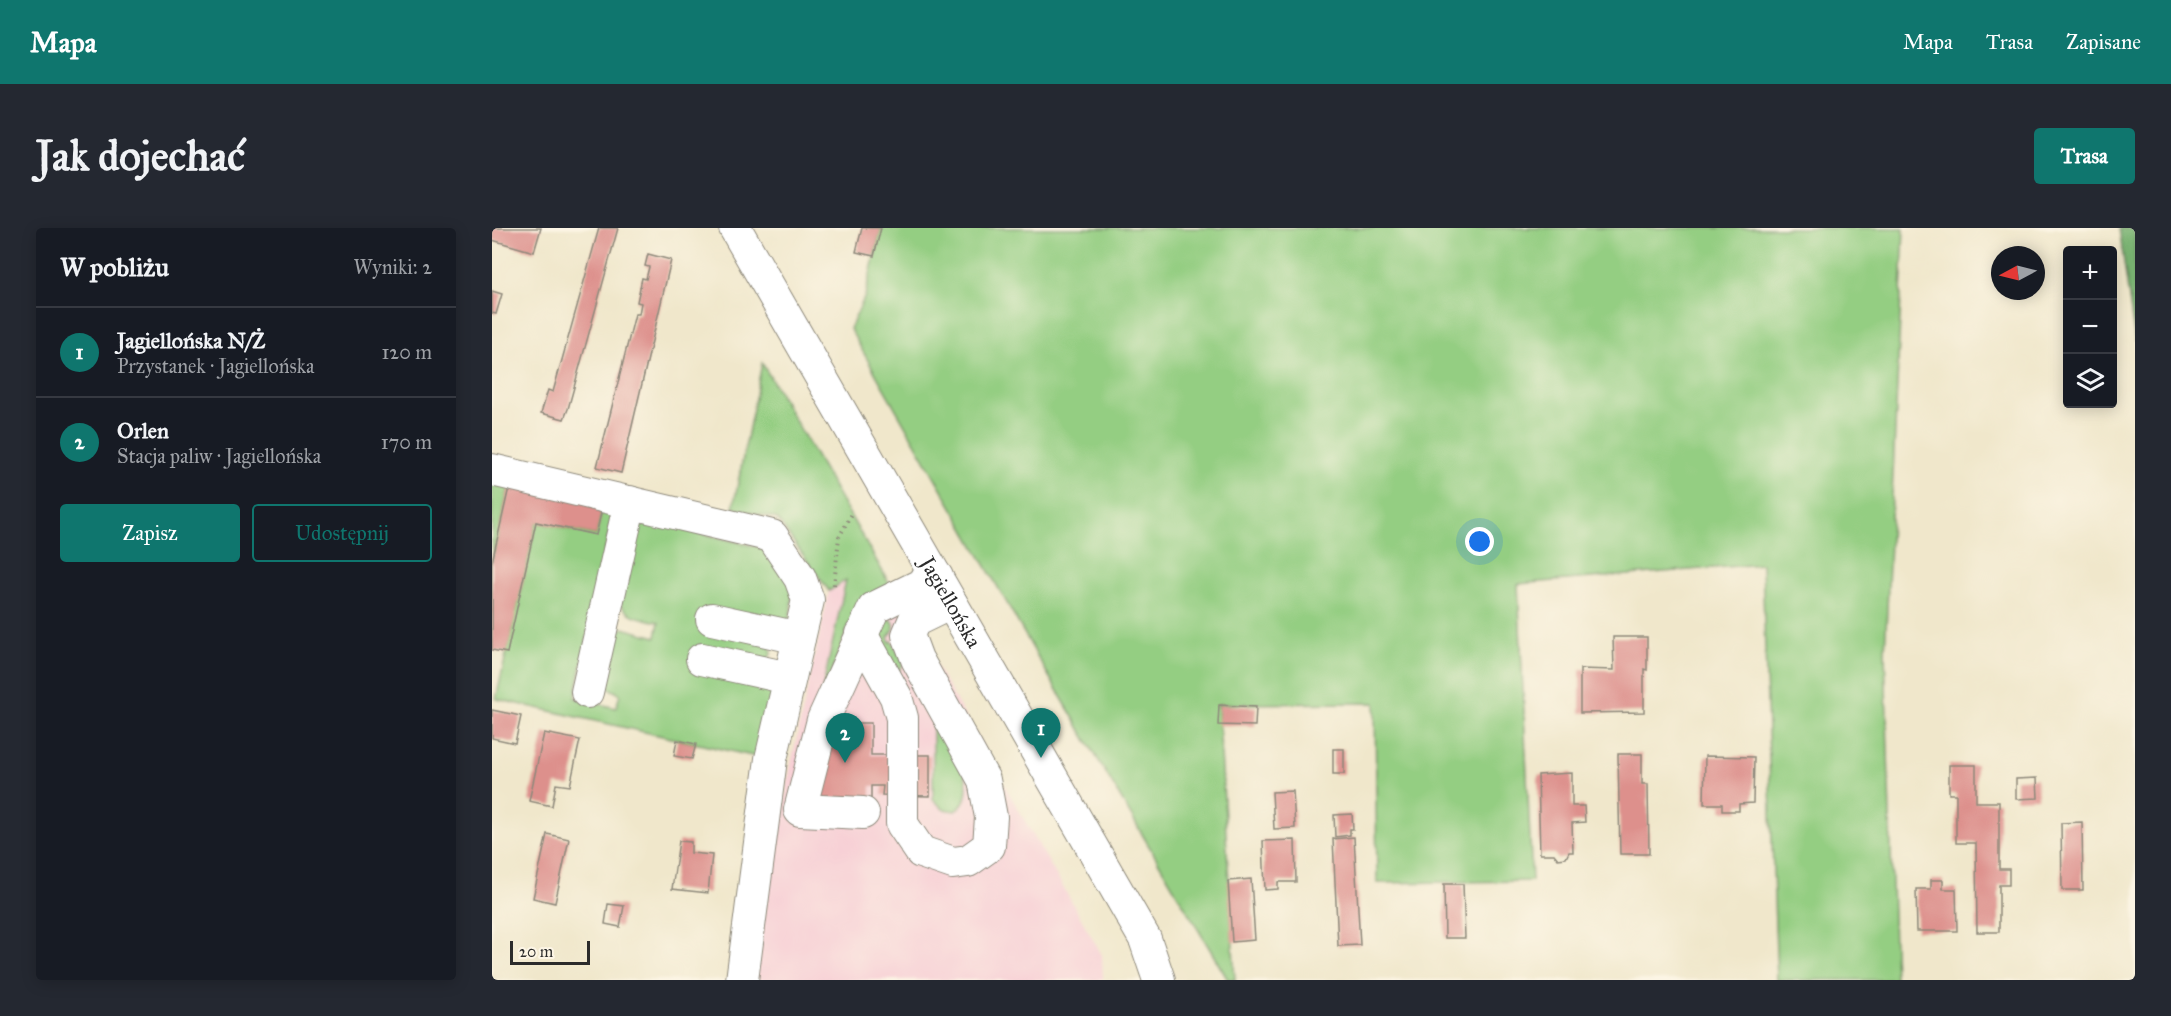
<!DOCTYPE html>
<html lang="pl">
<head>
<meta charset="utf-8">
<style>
	:root { --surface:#171b24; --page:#242831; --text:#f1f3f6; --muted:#9ea1a6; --line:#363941; --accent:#0f766e }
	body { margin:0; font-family:"IM FELL Great Primer",serif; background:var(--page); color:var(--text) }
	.controls { position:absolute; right:18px; top:18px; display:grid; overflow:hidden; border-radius:6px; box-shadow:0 3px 15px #0003 }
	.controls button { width:54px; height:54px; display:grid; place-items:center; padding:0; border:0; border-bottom:2px solid var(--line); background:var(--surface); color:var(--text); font:30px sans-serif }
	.compass { position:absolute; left:1499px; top:18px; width:54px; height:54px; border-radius:50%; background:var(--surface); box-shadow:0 3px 15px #0003; rotate:263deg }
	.scale { position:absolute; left:18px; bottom:15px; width:80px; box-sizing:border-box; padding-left:6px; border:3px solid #2b2b2b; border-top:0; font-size:16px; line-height:21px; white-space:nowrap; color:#2b2b2b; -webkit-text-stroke:4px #fcf5e5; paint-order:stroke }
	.you { position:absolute; left:988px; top:314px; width:21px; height:21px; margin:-15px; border:4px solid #fff; border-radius:50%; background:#1a73e8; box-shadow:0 0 0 9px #1a73e833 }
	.badge { display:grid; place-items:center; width:39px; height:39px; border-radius:50%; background:var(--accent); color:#fff; font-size:20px; font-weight:700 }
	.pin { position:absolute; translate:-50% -50px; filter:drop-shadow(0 2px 3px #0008) }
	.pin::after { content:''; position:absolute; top:32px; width:21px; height:18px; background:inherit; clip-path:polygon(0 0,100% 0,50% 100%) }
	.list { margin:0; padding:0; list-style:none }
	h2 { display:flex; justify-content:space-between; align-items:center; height:78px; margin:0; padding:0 24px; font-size:26px }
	h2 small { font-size:20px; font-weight:400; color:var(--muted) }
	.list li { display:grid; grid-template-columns:39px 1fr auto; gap:18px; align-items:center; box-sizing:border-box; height:90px; padding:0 24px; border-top:2px solid var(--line) }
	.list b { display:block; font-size:22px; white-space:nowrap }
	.list p { margin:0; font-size:20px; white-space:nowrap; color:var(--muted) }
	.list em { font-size:20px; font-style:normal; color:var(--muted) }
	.actions { display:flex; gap:12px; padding:18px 24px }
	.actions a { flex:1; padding:14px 0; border:2px solid var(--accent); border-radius:6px; text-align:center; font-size:21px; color:var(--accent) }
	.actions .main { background:var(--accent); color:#fff }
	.icon { flex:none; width:33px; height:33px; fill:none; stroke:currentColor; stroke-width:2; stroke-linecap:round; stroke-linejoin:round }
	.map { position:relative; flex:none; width:1643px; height:752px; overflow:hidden; border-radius:6px }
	header { display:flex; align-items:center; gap:36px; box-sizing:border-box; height:84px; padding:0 30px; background:var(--accent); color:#fff }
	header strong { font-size:28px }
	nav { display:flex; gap:33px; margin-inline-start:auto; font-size:21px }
	.intro { display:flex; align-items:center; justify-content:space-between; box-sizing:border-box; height:144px; padding:0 36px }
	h1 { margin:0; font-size:42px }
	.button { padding:15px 27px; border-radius:6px; background:var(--accent); color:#fff; font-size:21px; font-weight:700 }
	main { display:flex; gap:36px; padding:0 36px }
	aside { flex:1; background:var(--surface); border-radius:6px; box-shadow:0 3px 15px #0003 }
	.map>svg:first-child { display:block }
</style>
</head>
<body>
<header>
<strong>Mapa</strong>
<nav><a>Mapa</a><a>Trasa</a><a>Zapisane</a></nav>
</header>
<div class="intro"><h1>Jak dojechać</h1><a class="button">Trasa</a></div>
<main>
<aside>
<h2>W pobliżu<small>Wyniki: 2</small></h2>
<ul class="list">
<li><span class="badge">1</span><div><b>Jagiellońska N/Ż</b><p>Przystanek · Jagiellońska</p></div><em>120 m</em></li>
<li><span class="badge">2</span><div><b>Orlen</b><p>Stacja paliw · Jagiellońska</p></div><em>170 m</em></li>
</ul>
<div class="actions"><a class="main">Zapisz</a><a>Udostępnij</a></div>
</aside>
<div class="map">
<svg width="1643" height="752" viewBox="0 0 1643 752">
	<rect width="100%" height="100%" fill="#fcf5e5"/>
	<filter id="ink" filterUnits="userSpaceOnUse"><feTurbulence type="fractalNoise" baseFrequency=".0167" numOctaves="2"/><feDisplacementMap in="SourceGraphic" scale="12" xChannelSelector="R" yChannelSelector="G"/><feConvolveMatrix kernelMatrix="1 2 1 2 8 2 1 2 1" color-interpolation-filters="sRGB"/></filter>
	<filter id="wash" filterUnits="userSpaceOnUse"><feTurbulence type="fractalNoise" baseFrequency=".008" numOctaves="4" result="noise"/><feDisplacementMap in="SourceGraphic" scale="24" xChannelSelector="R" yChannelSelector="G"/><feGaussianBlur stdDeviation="1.35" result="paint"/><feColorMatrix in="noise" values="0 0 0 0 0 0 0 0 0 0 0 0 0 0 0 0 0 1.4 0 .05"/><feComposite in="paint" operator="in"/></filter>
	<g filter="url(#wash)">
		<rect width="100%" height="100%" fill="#f0e7cb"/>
		<!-- built -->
		<path fill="#f7cfd5" d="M369,307L610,727L611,752H261L299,535L337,363L354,351Z"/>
		<!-- green -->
		<g fill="#94ce82" stroke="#607c56" stroke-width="1.5">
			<path d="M389,0H1412L1393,425L1403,752H1285L1270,336L1026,356L1040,653L885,655L883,475L726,476L743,752H736L555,445L358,101L373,68Z"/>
			<path d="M270,135L399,358L372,371L361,386L327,478L354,352L337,363L285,291L241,280Z"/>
			<path d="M0,248L18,255L0,334Z"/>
			<path d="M111,276L122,280L83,470L124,480L128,466L116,460L110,453L122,406L131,400L164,409L167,394C148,390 135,389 125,371L147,299L163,294L278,322L301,358L298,390L276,414L280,424L275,433L281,465L265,529L4,471L44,294L104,307Z"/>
			<path d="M395,390L400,392C405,399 401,404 396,409L398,414L400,413L412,435L406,444L384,408Z"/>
			<path d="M441,485C454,508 495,562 463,583L451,581L441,571Z"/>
		</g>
		<!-- forest -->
		<path fill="#77b170" stroke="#516e4e" stroke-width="1.5" d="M1627,0H1643V113Z"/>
		<g id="blocks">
			<!-- building -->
			<g fill="#dd908c">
				<path d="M0,0H49L42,24L0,12Z"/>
				<path d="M107,0H126L76,181L72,191L49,185L56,162L61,164Z"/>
				<path d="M370,0H389L382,28L364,24Z"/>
				<path d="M156,26L179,32L129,245L105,239L143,86H147L149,75L145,74L150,50L154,51L157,39L153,38Z"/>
				<path d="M0,63L10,66L4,86L0,85Z"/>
				<path d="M18,255L111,276L104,307L44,294L15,425L0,422V334Z"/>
				<path d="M1121,409H1155V442L1152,441V484L1088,485V441L1122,442Z"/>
				<path d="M727,477L764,479L763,498L726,497Z"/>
				<path d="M0,482L29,488L23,515L0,510Z"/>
				<path d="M336,495H379V527H438V568L390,567L391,558H379V577L317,575Z"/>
				<path d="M52,505L88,512L78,558L64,556L60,578L37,573Z"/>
				<path d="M185,512L204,516L200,531L182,528Z"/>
				<rect x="841" y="521" width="11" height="25"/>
				<path d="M1126,526H1150V556H1156L1157,626H1128Z"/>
				<path d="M1213,528L1262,529L1261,575L1247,576V583H1230V576H1212Z"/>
				<path d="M1457,537H1484V574H1507V641H1517V657H1507V704H1485L1484,615H1464V566H1457Z"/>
				<path d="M1080,545V578H1092L1093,594L1080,595L1081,624H1077L1074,630L1066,631L1062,626H1048L1046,547Z"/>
				<path d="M1545,550L1546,570L1524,571V551Z"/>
				<path d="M801,563L803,600L782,601L780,564Z"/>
				<path d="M860,586L861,601H858V607L843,609L842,587Z"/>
				<path d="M1590,594L1591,662H1570L1569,595Z"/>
				<path d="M55,606L77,611L63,675L41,670Z"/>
				<path d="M862,609L868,717L846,718L841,611Z"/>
				<path d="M803,612L804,654H786V661L773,662L771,613Z"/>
				<path d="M187,613L199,614V625L220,627L216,665L180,661Z"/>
				<path d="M759,651L763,712L740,714L736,653Z"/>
				<path d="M1439,652H1451V661H1464L1465,703H1425L1424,661H1439Z"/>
				<path d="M952,656H971L973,710H953Z"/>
				<path d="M116,676L132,678L128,699L113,696Z"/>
			</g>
		</g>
	</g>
	<g filter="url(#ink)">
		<use href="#blocks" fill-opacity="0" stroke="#8e897b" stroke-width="1.5"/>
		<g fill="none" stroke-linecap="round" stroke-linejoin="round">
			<!-- minor casing -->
			<g stroke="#8e897b" stroke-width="34">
				<g id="minor">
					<path id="s1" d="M243,0L653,711L667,752"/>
					<path d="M0,242L280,308L308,350L316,372L279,531L250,752"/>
					<path d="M220,391L307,410"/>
					<path d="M369,406L404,469L410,490V596L429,624L461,635L476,633L497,618L499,589L492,552L425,431L416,407L422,393L459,375"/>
					<path d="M210,431L297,450"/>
					<path d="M95,464L138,274"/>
					<path d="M371,585L308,582L331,492L382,380L445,349"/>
				</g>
			</g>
			<!-- path -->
			<path stroke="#8e897b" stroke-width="4" stroke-dasharray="1.5 4.5" stroke-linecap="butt" d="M342,357L347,309L361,284"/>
			<!-- minor -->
			<use href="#minor" stroke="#fff" stroke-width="32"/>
		</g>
	</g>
	<g text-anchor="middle" stroke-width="4.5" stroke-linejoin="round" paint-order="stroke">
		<!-- street labels -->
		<g font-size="21" fill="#2b2b2b" stroke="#fcf5e5">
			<text dy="7" stroke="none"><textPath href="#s1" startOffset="432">Jagiellońska</textPath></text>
		</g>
	</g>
</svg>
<div class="controls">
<button>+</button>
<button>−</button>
<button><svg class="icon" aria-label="layers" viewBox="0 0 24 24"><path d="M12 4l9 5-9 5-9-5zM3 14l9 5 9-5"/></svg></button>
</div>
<svg class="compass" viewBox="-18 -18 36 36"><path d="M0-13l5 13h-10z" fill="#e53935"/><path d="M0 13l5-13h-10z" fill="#9ea1a6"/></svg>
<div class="scale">20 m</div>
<div class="you"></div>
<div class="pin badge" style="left:549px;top:530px">1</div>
<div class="pin badge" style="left:353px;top:535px">2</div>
</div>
</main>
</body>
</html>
